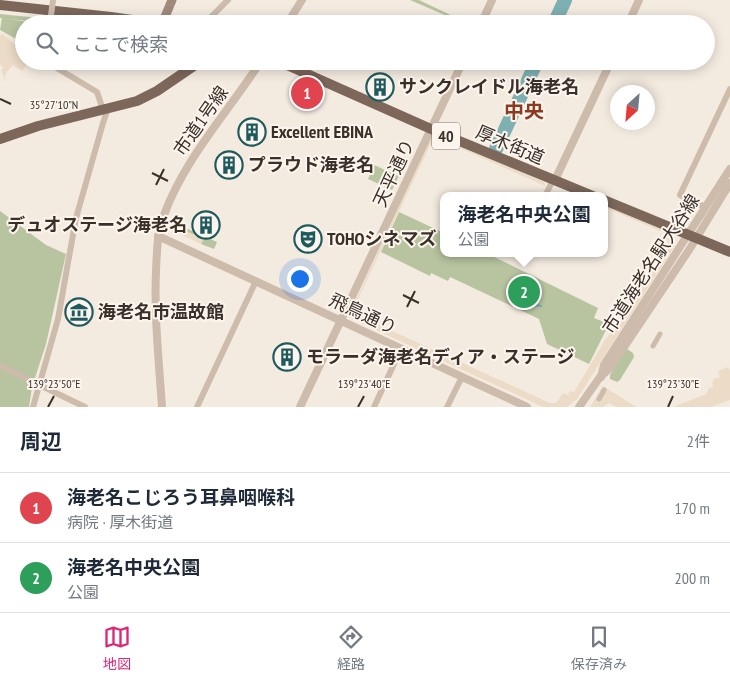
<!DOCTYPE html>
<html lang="ja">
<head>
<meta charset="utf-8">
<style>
	:root { --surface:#fff; --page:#f6f6f7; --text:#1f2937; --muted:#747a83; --line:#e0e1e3; --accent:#db2777 }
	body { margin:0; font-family:"PT Sans Narrow","Noto Sans JP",sans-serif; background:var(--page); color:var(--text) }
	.compass { position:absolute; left:610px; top:85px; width:45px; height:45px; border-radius:50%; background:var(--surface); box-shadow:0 2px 12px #0003; rotate:206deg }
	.you { position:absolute; left:299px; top:278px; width:18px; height:18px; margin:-12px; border:4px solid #fff; border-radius:50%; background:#1a73e8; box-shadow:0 0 0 8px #1a73e833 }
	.badge { display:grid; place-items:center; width:32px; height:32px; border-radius:50%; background:var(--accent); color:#fff; font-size:16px; font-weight:700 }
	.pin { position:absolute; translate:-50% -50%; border:2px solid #fff; box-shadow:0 1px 5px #0006 }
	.popup { position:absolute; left:440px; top:192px; width:168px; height:65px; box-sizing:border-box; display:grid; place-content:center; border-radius:10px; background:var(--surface); filter:drop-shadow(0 1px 4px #0005); font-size:16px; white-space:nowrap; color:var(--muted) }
	.popup b { font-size:19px; color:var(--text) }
	.popup::after { content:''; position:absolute; left:50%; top:100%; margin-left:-10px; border:10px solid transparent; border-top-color:var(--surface) }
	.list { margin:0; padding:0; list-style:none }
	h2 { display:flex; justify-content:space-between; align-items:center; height:65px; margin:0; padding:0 20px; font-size:21px }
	h2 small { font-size:16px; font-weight:400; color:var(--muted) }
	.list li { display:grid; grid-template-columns:32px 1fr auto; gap:15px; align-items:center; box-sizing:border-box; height:70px; padding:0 20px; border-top:1px solid var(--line) }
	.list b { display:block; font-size:19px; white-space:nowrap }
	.list p { margin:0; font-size:16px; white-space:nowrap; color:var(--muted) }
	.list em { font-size:16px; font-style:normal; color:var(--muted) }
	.icon { flex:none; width:28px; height:28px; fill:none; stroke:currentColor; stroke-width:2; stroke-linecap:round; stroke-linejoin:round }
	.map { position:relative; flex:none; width:730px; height:407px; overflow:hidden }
	.search { position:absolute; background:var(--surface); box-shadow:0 2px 12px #0003; left:15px; right:15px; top:15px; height:55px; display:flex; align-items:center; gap:12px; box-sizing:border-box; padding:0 18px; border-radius:28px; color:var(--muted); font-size:19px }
	.sheet { height:205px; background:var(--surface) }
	nav { display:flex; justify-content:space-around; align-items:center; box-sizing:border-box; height:70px; border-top:1px solid var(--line); background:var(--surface); font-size:14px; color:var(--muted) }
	nav a { display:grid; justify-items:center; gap:2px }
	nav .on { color:var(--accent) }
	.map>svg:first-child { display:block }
</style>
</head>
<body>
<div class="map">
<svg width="730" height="407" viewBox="0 0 730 407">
	<rect width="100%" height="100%" fill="#f4ebe0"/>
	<!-- green -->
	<g fill="#b7c49f">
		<path d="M410,0H419L461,20V22Z"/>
		<path d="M0,14L49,19V23L9,19L29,22L24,24V31L18,40L0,30L2,18H0Z"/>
		<path d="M374,165L399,176L392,190L368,179Z"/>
		<path d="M0,211L46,245L66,254L46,344L32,387L29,407H0Z"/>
		<path d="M399,212L444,233V253H486L598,308L594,318L609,324L589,364L547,344L539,319L450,277L448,281L431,273L430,276L381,252Z"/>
		<path d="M170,221L217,242L214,249L201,244L203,239L170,224Z"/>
		<path d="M627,349L633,353L634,357L620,380L617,382L610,379V375Z"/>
	</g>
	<!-- plaza -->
	<g fill="#ecdcc7">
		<path d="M24,33V47L19,53L24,55V61H29L22,71L13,65L6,73L4,81H3L4,77L1,70L3,68L0,64V36L2,34L16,45Z"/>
		<path d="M433,135L542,181L544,182L545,186L451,144L436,138L433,139L353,310L355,314L550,403H556L563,393L568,395L570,391L574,392L605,340L624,316L669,246L665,233L604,207V204L667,232L674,240V247L591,377L577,399L567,407H543L350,318L349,315L431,137Z"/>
		<path d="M170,224L204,239L201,244L171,230Z"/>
		<path d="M728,367L730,372V400L711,407H673L706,394L709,388L713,387L712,382L714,381L713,379L720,377L718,371Z"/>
		<path d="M603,386L635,406L636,407H616L609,403L603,407H590Z"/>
	</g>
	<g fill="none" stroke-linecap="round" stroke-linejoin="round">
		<!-- stream -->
		<path stroke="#7eb0b2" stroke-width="2.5" d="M512,290L515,293C524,292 526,297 531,304L541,306"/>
		<!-- river -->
		<g stroke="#7eb0b2" stroke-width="14">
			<path d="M554,24L565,0"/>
			<path d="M496,149L537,61"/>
		</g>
		<!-- pedestrian -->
		<g stroke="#cdbbab" stroke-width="5">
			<path d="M653,346L660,334"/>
			<path d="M599,399L604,390"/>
		</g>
		<!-- minor -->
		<g stroke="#cdbbab" stroke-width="6">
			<path d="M207,24L208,20L228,0"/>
			<path d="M45,61L97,92L103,110"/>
			<path d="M539,61L543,63"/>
			<path d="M545,196L553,180"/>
			<path d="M705,207L680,195L730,89"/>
			<path d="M0,366L85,407"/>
			<path d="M33,407L58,319L76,218L103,123L108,108"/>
			<path d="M197,407L256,281"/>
			<path d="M374,407L401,349"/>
			<path d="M447,407L462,377"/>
		</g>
		<!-- tertiary -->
		<g stroke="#cdbbab" stroke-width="8">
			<path d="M287,24L302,0"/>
			<path d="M481,24L492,0"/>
			<path d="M628,24L639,0"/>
			<path d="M555,180L611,61"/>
			<path d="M158,236L527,407"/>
			<path d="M601,377L604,365L730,169"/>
			<path d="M162,407C159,362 154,316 156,271C157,252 157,232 164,215C185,158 228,112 261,61"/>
			<path d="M300,407L463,61"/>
			<path d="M579,407L600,377L610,368L689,250L730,183"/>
		</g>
		<!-- secondary -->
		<path stroke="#a18a7c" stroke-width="9" d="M162,24L172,0"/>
		<!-- primary -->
		<g stroke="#7d675b" stroke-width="10">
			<path d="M0,5L111,17L160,24"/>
			<path d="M278,61L440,133L593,196"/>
			<path d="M0,139L38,126L137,101L157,91L201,61"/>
			<path d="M604,200L730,252"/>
		</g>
		<!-- minor-bridge -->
		<path stroke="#cdbbab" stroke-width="6" d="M50,23L53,0"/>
	</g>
	<!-- ticks -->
	<path fill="none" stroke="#3a302a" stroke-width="2" d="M0,99L11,104M152,173L168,181M156,185L164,169M403,295L419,303M407,307L415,291M48,407L54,396M358,407L364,396M668,407L673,396"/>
	<!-- icons -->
	<defs>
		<g id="building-ring" transform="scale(1.4375)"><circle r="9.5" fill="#fbf5ed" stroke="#1e595e" stroke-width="1.5"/><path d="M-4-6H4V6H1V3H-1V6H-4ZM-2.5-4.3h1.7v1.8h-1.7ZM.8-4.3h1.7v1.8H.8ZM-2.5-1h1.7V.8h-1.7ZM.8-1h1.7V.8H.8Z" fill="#1e595e"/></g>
		<g id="theatre-ring" transform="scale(1.4375)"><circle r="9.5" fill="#fbf5ed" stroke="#1e595e" stroke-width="1.5"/><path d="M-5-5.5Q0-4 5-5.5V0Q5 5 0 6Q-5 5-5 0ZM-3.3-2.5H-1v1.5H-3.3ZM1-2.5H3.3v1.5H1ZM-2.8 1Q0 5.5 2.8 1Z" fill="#1e595e"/></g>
		<g id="museum-ring" transform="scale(1.4375)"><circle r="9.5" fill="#fbf5ed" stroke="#1e595e" stroke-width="1.5"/><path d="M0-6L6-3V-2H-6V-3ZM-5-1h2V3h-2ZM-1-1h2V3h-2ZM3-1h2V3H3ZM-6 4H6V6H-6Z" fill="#1e595e"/></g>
	</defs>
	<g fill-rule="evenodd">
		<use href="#building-ring" x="380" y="87"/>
		<use href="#building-ring" x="252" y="132"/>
		<use href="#building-ring" x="229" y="165"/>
		<use href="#building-ring" x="206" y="225"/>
		<use href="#theatre-ring" x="308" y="239"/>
		<use href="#museum-ring" x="79" y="312"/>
		<use href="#building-ring" x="287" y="357"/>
	</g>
	<g text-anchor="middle" stroke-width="4" stroke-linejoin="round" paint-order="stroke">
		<!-- shield labels -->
		<rect fill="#fbf5ed" stroke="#746b64" stroke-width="1" x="432" y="122.5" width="28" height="27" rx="4"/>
		<g font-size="16" font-weight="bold" fill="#3a302a">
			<text x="446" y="142">40</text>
		</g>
		<!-- poi labels -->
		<g font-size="18" font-weight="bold" fill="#3a302a" stroke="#fbf5ed" text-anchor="start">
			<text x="399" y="93">サンクレイドル海老名</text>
			<text x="271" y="138">Excellent EBINA</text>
			<text x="248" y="171">プラウド海老名</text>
			<text x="187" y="231" text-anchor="end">デュオステージ海老名</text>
			<text x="327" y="245">TOHOシネマズ</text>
			<text x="98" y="318">海老名市温故館</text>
			<text x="306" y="363">モラーダ海老名ディア・ステージ</text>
		</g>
		<!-- street labels -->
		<g font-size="18" fill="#3a302a" stroke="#fbf5ed">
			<text transform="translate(201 121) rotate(-55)" y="6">市道1号線</text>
			<text transform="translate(510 145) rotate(23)" y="6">厚木街道</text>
			<text transform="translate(394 173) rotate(-65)" y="6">天平通り</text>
			<text transform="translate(651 264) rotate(-57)" y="6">市道海老名駅大谷線</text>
			<text transform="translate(363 314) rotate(25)" y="6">飛鳥通り</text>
		</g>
		<!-- quarter labels -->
		<g font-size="20" font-weight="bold" fill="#8c3b21" stroke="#fbf5ed">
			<text x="524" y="118">中央</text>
		</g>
	</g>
	<g font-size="12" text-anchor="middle" fill="#3a302a" stroke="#fbf5ed" stroke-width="4" stroke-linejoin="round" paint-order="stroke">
		<text x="54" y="109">35°27'10"N</text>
		<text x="54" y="388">139°23'50"E</text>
		<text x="364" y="388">139°23'40"E</text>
		<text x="673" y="388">139°23'30"E</text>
	</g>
</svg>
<svg class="compass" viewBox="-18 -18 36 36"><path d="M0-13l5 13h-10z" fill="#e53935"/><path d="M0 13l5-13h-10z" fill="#747a83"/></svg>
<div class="you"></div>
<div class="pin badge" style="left:307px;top:93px;background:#e0444e">1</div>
<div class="pin badge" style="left:524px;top:292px;background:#2e9e5b">2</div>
<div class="popup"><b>海老名中央公園</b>公園</div>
<div class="search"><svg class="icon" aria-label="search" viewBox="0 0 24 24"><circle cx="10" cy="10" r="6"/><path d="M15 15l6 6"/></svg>ここで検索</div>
</div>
<section class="sheet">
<h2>周辺<small>2件</small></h2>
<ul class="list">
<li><span class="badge" style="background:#e0444e">1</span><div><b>海老名こじろう耳鼻咽喉科</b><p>病院 · 厚木街道</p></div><em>170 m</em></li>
<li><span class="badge" style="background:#2e9e5b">2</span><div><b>海老名中央公園</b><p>公園</p></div><em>200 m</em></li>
</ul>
</section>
<nav>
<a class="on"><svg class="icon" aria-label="map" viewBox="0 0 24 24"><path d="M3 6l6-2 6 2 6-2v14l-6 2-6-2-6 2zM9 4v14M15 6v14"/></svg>地図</a>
<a><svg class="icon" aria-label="directions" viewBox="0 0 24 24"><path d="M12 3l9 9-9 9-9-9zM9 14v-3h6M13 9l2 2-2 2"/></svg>経路</a>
<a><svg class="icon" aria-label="saved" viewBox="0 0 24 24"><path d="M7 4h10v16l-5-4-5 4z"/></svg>保存済み</a>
</nav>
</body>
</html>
